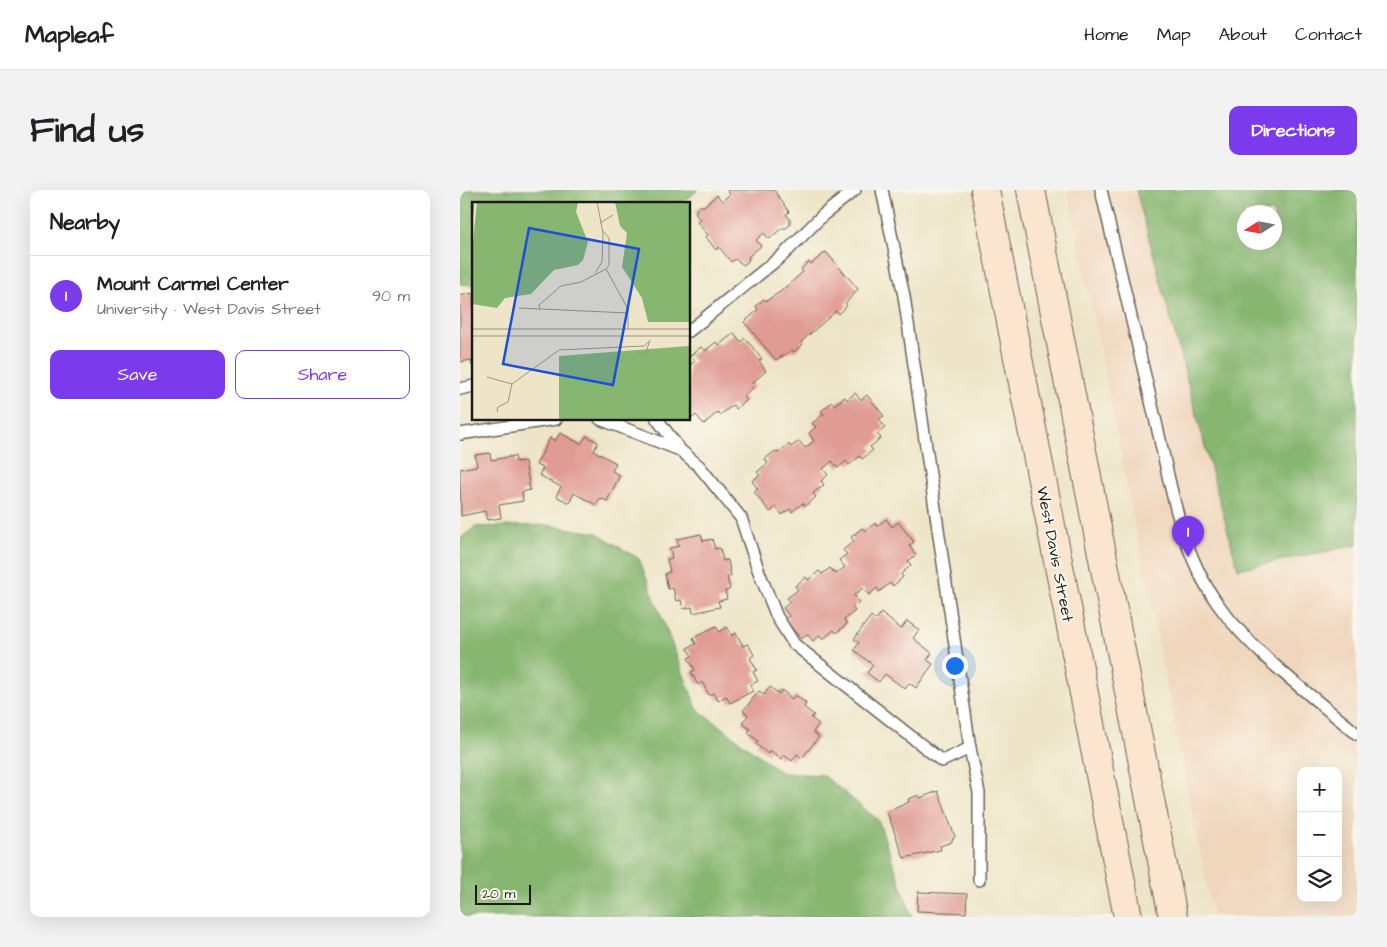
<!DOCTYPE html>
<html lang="en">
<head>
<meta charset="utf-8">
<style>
	:root { --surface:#fff; --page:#f2f2f2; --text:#202124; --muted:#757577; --line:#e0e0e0; --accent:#7c3aed }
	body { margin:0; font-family:"Architects Daughter",sans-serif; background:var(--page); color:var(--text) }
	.controls { position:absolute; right:15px; bottom:15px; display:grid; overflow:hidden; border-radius:10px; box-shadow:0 5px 20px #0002 }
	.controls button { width:45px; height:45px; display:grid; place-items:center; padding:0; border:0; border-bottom:1px solid var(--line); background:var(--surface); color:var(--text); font:25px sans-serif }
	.compass { position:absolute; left:777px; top:15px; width:45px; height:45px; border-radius:50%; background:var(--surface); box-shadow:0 5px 20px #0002; rotate:259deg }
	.scale { position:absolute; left:15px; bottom:12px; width:56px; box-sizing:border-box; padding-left:5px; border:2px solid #1c1c1c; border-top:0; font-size:14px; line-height:18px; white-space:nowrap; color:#1c1c1c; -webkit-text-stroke:4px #fbf7ec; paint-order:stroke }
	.you { position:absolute; left:494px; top:475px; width:18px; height:18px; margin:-12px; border:4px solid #fff; border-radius:50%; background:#1a73e8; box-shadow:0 0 0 8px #1a73e833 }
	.badge { display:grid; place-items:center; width:32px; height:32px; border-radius:50%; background:var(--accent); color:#fff; font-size:16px; font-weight:700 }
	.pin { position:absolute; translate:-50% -41px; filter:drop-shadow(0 1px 2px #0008) }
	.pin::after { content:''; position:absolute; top:26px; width:18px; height:15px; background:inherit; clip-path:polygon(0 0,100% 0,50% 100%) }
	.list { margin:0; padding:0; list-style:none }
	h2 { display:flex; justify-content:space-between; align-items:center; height:65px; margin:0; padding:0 20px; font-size:21px }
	h2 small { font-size:16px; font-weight:400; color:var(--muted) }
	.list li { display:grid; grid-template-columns:32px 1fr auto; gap:15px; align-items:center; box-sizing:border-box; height:80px; padding:0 20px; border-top:1px solid var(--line) }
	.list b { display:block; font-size:19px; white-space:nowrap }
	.list p { margin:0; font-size:16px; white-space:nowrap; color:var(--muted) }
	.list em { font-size:16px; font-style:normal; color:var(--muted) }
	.actions { display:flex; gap:10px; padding:15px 20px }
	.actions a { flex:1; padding:11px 0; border:1px solid var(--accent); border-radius:10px; text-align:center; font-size:18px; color:var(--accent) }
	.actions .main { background:var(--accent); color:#fff }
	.icon { flex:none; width:28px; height:28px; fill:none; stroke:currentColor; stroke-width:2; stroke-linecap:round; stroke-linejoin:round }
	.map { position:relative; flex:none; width:897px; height:727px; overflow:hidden; border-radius:10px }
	header { display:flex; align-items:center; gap:30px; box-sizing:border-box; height:70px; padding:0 25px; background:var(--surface); border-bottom:1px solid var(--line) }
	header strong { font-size:24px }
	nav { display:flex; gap:28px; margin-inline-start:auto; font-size:18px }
	.intro { display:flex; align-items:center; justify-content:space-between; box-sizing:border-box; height:120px; padding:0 30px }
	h1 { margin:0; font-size:35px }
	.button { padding:12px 22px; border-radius:10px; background:var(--accent); color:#fff; font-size:18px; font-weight:700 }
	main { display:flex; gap:30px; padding:0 30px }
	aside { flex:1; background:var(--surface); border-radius:10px; box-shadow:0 5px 20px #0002 }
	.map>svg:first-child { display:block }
</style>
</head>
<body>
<header>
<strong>Mapleaf</strong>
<nav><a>Home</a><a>Map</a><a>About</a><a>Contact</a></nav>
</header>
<div class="intro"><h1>Find us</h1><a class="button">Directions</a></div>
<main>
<aside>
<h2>Nearby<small></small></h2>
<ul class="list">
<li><span class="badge">1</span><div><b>Mount Carmel Center</b><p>University · West Davis Street</p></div><em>90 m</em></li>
</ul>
<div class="actions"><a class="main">Save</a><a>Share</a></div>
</aside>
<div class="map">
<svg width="897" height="727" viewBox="0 0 897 727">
	<rect width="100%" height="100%" fill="#fbf7ec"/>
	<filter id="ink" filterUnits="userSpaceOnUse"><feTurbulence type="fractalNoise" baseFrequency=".02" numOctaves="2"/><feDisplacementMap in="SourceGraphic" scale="10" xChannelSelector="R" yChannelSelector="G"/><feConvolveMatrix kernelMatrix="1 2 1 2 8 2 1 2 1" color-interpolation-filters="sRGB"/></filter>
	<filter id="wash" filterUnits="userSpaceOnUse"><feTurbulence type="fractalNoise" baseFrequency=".0096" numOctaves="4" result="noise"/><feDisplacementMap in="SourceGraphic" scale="20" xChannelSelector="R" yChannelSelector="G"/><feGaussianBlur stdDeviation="1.12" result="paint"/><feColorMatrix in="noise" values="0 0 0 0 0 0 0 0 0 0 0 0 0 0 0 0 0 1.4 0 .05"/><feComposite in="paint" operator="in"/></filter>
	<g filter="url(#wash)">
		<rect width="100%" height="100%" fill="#eee5c8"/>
		<!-- built -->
		<path fill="#f0d6bc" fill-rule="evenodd" d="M608,0H676L778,378L897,355V727H753ZM841,581H878V708H841Z"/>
		<!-- forest -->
		<g fill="#86b670" stroke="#516946" fill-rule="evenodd">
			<path d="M0,0H238L220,14H14V95L0,94Z"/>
			<path d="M676,0H897V355L778,379ZM814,22V52H784V22Z"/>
			<path d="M86,335L137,343L179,369L237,519L322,583L363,585L418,630L452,727H0V349L15,337Z"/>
		</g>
		<g id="blocks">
			<!-- building -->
			<g fill="#e09c94">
				<path d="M267,0H314L329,22L326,24L330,29V35L326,38H322L309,49L304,43L296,50L301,56L288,67L289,70L284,75L275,69L271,72L259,57L256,60L246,47L248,45L237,32L240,29L236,25V20L240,16H244L257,5L262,11L270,4Z"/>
				<path d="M366,62L398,99L385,114L387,116L379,124L376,121L341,152L343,154L334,162L332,160L316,170L284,132L298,120L296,116L304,109L306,111L320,102L343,82L341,79L349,72L351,74Z"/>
				<path d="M13,103L14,176H12L11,170L0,172V106Z"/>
				<path d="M274,143L281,152L285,148L302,169L299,171L306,181L292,193L295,196L283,206L287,210L276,219L273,215L260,225L258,222L244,234L236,225L232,228L229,223V176L235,171L230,166L241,157L245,161L256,152L259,155Z"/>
				<path d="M395,203L401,210L407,205L424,226L419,229L425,238L417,244L421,248L410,257L413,260L402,269L400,266L389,275L386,271L378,278L372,271L363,279L368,285L361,291L364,295L353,303L356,307L345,316L343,313L332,322L330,319L322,325L316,317L310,322L294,302L298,299L292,291L300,285L297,282L308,273L305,269L315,261L318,263L329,254L331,257L339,251L345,258L354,251L349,243L356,237L352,233L364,224L361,221L372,212L374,215L385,207L387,210Z"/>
				<path d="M100,243L121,254L126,246L138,252L134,261L156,273L152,281L160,285L147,311L140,308L136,315L114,303L109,313L96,306L101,297L79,285L83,278L76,275L90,248L95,251Z"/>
				<path d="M30,263L31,270L55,266L56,272L65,271L70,300L62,302L63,311L39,315L41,328L27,330L25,321L1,326L0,279L17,276L15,265Z"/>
				<path d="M426,329L432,337L438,332L454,352L449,356L456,365L448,371L451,375L441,384L443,387L433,396L430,393L419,402L417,398L409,405L403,398L394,405L399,412L392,417L395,421L384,430L387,434L376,443L374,440L363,449L360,445L353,451L347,444L341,449L325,429L329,426L323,418L330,412L327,408L338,400L335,396L346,387L348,390L359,381L362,384L370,378L376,384L385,377L379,370L387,364L383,360L394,351L391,347L402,338L405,341L415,333L417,336Z"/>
				<path d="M241,344L243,351L252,349L255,359L260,358L263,371L268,370L271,386L267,387L270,399L265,401L267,409L258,411L260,417L233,423L232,417L223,419L221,410L216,411L213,398L208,399L205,384L210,382L207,369L212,368L210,358L219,356L217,349Z"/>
				<path d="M421,423L441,439L447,431L459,440L453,448L472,463L467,470L473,474L456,498L449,493L445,499L425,484L419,492L407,483L413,475L394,460L399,453L394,449L411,426L416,430Z"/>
				<path d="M256,436L259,442L267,437L272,446L276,443L283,456L288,454L294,465L290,468L297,480L293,482L298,491L290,495L293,501L270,513L266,506L258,511L253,503L249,505L242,492L238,495L231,482L235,480L228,468L232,466L227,458L236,454L233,448Z"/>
				<path d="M310,497L319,504L322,500L332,509L335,505L346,513L344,517L354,525L351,528L359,534L353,542L359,547L342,568L337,564L332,571L324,565L321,569L310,560L308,564L296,554L298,551L288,543L290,539L282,533L288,525L283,521L299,501L304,505Z"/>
				<path d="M478,601L495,647L492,649V652L480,656L481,660L444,668L427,622L449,612L448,609L459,605L460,608Z"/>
				<path d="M458,702L507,704L506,723L457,721Z"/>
			</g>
		</g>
	</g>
	<g filter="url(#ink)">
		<use href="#blocks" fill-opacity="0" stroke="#666258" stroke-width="1"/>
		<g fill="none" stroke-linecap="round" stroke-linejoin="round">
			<!-- lane casing -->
			<g stroke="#666258" stroke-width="14">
				<g id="lane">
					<path d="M422,0L444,106L510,558L519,603V690"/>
					<path d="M641,0C659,76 677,152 695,228C710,290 719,359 757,413C792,463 850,504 897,544"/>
					<path d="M229,141L324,64L363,25L395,0"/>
					<path d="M0,199L14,196"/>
					<path d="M140,229L220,260"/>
					<path d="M197,229L220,260L239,276L281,328L299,382L317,427L334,454L482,571L510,558"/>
					<path d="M0,244L96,229"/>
				</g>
			</g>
			<!-- secondary casing -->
			<g stroke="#666258" stroke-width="30">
				<g id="secondary">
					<path d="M525,0L668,727"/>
					<path d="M571,0L713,727"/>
				</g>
			</g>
			<!-- lane -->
			<use href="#lane" stroke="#fff" stroke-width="11"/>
			<!-- secondary -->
			<use href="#secondary" stroke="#fbe5cf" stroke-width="28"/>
		</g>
	</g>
	<g text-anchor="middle" stroke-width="4" stroke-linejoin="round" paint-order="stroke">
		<!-- street labels -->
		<g font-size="16" fill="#1c1c1c" stroke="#fbf7ec">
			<text transform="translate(596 364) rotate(79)" y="6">West Davis Street</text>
		</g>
	</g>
	<!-- overview -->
	<g transform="translate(12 12)">
		<rect width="218" height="218" fill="#eee5c8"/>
		<path d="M5,0H106L104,10L116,40L111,58L106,63L82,68L59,92L33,96L25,106L0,102V50ZM143,0H217V120H176L170,96L150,65L155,31L148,24ZM217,144V217H87V154Z" fill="#86b670"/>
		<path fill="none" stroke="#9a9583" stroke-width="1" d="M0,20L2,0M128,21L141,13M130,28L137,36V63L134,67M123,71L130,60L131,31L125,0M47,106L156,111M68,108L67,103L89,84L109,80L134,67L156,107V127M0,127H218M0,134H218M165,153L174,150L178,138M15,175L40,182L87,148L172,144L178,139M25,210L26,205L36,200L40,182"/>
		<path fill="#1d4ed8" fill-opacity="0.15" stroke="#1d4ed8" stroke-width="2.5" d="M57,26L167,47L141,183L31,162Z"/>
		<rect width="218" height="218" fill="none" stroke="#1c1c1c" stroke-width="2.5"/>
	</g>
</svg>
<div class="controls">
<button>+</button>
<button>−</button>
<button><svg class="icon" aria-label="layers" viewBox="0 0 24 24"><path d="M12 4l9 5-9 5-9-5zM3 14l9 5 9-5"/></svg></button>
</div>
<svg class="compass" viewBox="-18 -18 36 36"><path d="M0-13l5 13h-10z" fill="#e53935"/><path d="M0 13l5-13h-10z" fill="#757577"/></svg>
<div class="scale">20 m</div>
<div class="you"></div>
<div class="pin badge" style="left:728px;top:367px">1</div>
</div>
</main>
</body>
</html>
